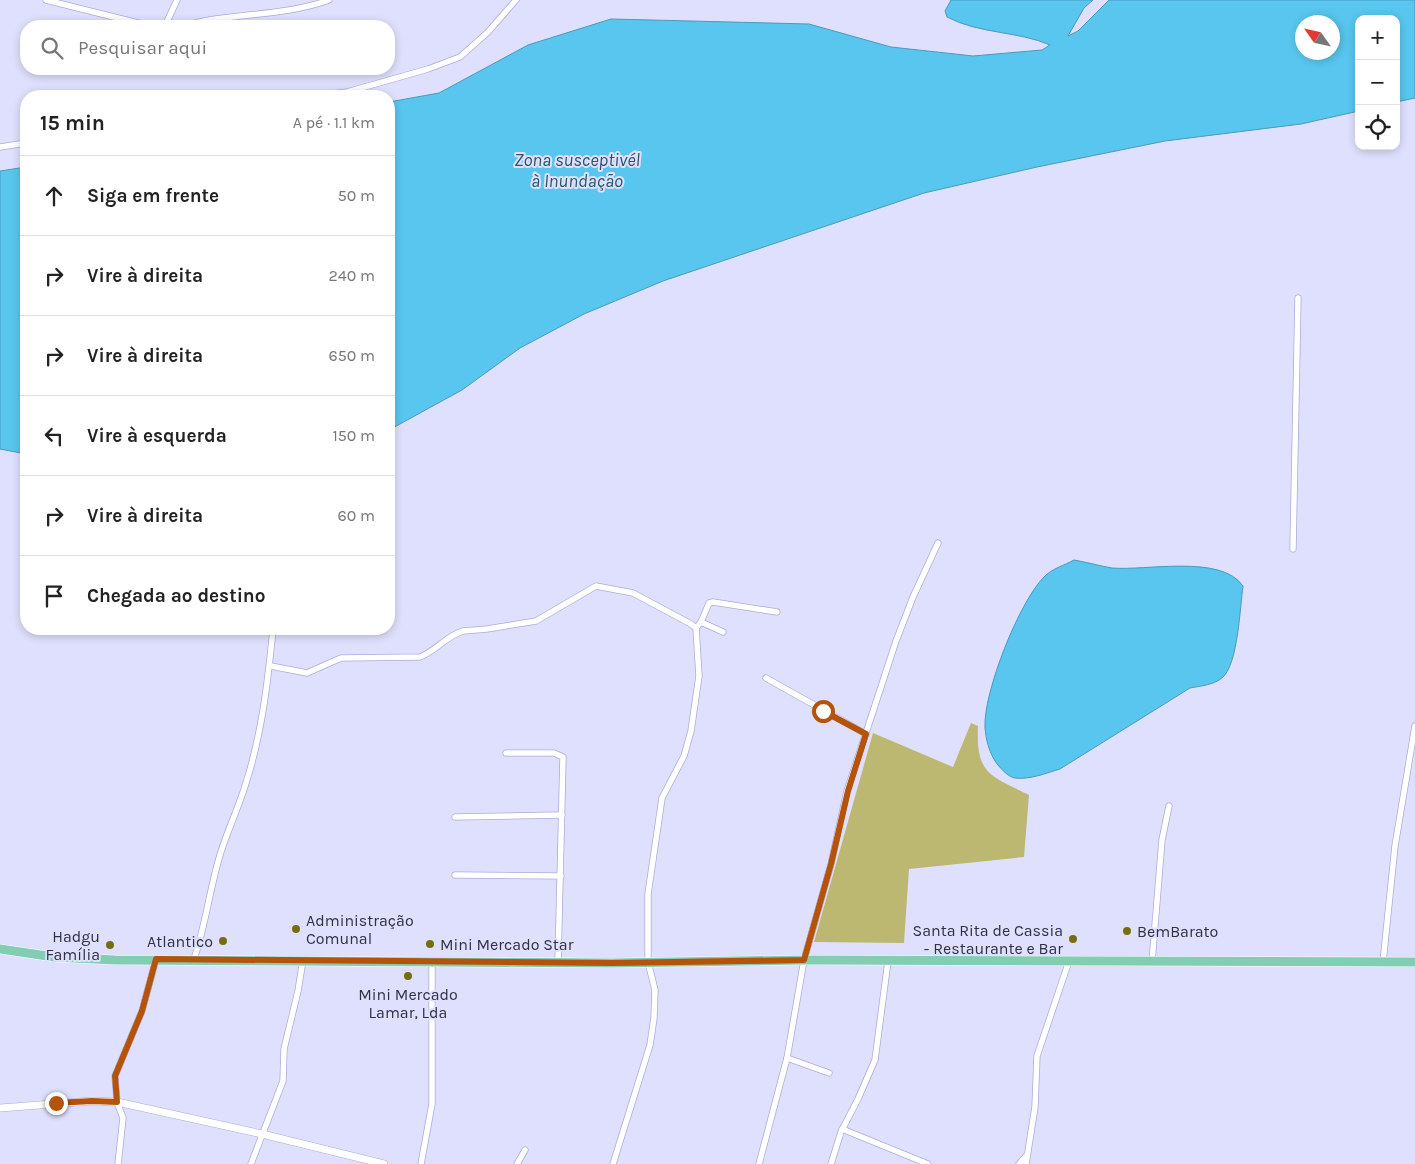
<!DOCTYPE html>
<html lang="pt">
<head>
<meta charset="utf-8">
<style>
	:root { --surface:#fff; --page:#f2f2f2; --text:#222; --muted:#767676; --line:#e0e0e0 }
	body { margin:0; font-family:Karla,sans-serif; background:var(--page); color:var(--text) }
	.controls { position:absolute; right:15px; top:15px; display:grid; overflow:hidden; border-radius:10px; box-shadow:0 2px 8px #0003 }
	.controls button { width:45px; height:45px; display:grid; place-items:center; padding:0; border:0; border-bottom:1px solid var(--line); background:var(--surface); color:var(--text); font:25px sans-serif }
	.compass { position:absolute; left:1295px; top:15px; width:45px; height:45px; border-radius:50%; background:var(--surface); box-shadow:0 2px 8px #0003; rotate:304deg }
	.stop { position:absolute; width:15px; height:15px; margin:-11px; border:4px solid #b45309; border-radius:50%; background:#fff }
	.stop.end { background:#b45309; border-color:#fff; box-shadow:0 1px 5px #0008 }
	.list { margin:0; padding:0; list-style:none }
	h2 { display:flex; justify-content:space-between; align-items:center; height:65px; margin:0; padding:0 20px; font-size:21px }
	h2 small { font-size:16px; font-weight:400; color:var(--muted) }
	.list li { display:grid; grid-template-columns:32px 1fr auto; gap:15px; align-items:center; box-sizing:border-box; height:80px; padding:0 20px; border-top:1px solid var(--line) }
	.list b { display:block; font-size:19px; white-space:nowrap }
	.list em { font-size:16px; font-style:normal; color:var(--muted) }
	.icon { flex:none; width:28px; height:28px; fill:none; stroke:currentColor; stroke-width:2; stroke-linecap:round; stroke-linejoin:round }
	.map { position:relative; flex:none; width:1415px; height:1164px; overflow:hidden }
	.search { position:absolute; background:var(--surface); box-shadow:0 2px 8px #0003; left:20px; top:20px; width:375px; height:55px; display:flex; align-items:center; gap:12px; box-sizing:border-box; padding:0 18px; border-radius:20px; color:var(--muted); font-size:19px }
	.panel { position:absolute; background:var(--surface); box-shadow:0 2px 8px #0003; left:20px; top:90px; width:375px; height:545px; border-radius:20px }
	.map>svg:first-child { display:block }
</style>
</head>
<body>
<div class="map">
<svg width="1415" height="1164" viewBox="0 0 1415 1164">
	<rect width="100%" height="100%" fill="#dfe0fe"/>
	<!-- green -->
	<path fill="#bdb871" d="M971,723L978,726C976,774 989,775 1029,795L1024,857L909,869L904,943L814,942L873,733L953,767Z"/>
	<!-- water -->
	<g fill="#58c6ee" stroke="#4c99bb" fill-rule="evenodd">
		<path d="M951,0H1093L1084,8L1068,36L1078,31L1109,0H1415V98L1396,102V19H1359V111L1301,124L1165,141L1037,167L924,193L663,281L584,314L520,348L462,390L389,430V102L439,93L528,45L611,19L809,24L891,47L973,56L1042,50L1050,45C1018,31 979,34 947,17L945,11ZM1332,22V52H1302V22Z"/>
		<path d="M26,167V454L0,449V171Z"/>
		<path d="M1074,560C1086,562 1100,566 1112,568C1146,571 1221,554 1243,586C1240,607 1238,663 1223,677C1215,685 1200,686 1190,688L1060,769C1046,773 1030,780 1015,778C1008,777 999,767 995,761C989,751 986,740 985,728C983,693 1019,602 1044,577C1051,569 1065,565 1074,560Z"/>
	</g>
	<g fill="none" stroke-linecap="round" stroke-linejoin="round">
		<!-- minor casing -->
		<g stroke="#ababdb" stroke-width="7">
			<g id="minor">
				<path d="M46,0L150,26"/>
				<path d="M165,26L177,0"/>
				<path d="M184,26C231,12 283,17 329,0"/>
				<path d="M316,96L347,92L428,69L460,57L488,32L516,0"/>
				<path d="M0,147L26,143"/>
				<path d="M1293,549L1298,298"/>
				<path d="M701,622L723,632"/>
				<path d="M696,628L701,622L709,603L713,602L777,612"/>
				<path d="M271,666L307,673L341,658L420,657C436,651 446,636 463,631L487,629L536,621L596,586L633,593L691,624L696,628L699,676L691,731L684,756L662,798L648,894V962L655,990L654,1018L650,1045L613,1164"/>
				<path d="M766,678L866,734"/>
				<path d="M506,753H554L563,757L558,962"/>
				<path d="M455,817L562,815"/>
				<path d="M455,875L561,876"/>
				<path d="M194,959C205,927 209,894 218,862C225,835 238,810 246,783C262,733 268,680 273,629"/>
				<path d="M1152,962L1162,840L1169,806"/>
				<path d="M1383,962L1395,846L1415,726"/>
				<path d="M787,1058L829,1073"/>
				<path d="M842,1129L928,1164"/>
				<path d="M118,1164L123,1118L117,1102L115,1076L142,1011L156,959"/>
				<path d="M251,1164L283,1081L284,1049L298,991L303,960"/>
				<path d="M421,1164L432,1104V961"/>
				<path d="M517,1164L525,1150"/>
				<path d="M759,1164L787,1058L804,960L831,864L847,791L896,641L913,597L938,543"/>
				<path d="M831,1164L841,1132L858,1099L875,1060L888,961"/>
				<path d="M1019,1164L1026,1156"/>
				<path d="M1026,1164L1035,1107L1037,1056L1069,961"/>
			</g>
		</g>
		<!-- tertiary casing -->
		<g stroke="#ababdb" stroke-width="8">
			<path id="tertiary" d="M0,1108L92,1101L117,1102L262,1134L384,1164"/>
		</g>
		<!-- primary casing -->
		<g stroke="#fff" stroke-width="10">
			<path id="primary" d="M0,949L54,957L115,960L612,963L804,960L1415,962"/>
		</g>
		<!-- minor -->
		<use href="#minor" stroke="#fff" stroke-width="5.5"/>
		<!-- tertiary -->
		<use href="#tertiary" stroke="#fff" stroke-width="7"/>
		<!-- primary -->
		<use href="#primary" stroke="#83cdb3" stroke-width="9"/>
	</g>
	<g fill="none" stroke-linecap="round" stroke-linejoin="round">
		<!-- route -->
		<path stroke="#b45309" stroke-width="6" d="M56,1103L92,1101L117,1102L115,1076L142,1011L156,959L612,963L804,960L831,864L848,791L866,734L823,711"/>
	</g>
	<!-- markers -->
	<g fill="#756e0c" stroke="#dfe0fe" stroke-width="2">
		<circle cx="296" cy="929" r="5"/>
		<circle cx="1127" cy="931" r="5"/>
		<circle cx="1073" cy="939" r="5"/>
		<circle cx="223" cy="941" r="5"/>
		<circle cx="430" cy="944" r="5"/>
		<circle cx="110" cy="945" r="5"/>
		<circle cx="408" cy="976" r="5"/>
	</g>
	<g text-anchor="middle" stroke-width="4" stroke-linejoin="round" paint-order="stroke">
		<!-- poi labels -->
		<g font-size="16" fill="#303043" stroke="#dfe0fe" text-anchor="start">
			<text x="306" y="926">Administração<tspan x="306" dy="18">Comunal</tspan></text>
			<text x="1063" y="936" text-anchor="end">Santa Rita de Cassia<tspan x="1063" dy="18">- Restaurante e Bar</tspan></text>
			<text x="1137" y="937">BemBarato</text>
			<text x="100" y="942" text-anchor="end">Hadgu<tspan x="100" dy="18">Família</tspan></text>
			<text x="213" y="947" text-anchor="end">Atlantico</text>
			<text x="440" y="950">Mini Mercado Star</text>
			<text x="408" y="1000" text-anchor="middle">Mini Mercado<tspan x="408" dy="18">Lamar, Lda</tspan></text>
		</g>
		<!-- water labels -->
		<g font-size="18" font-style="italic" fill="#275667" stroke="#dfe0fe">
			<text x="577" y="166">Zona susceptivél<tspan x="577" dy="21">à Inundação</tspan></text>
		</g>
	</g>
</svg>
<div class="controls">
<button>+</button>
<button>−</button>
<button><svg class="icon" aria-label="locate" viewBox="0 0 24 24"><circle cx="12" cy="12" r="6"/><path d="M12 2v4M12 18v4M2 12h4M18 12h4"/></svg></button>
</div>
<svg class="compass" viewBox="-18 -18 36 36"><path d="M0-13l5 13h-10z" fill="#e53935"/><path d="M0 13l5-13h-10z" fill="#767676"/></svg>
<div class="stop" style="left:823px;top:711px"></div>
<div class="stop end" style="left:56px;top:1103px"></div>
<div class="search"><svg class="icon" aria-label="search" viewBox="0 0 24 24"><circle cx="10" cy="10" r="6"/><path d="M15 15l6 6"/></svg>Pesquisar aqui</div>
<section class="panel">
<h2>15 min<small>A pé · 1.1 km</small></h2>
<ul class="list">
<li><svg class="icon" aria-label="ahead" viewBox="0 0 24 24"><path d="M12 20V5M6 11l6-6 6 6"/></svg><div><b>Siga em frente</b></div><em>50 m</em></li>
<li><svg class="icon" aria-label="right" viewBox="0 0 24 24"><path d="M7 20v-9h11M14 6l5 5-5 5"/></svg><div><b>Vire à direita</b></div><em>240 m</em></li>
<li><svg class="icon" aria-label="right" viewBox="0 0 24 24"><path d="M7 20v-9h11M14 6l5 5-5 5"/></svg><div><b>Vire à direita</b></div><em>650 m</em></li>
<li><svg class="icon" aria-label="left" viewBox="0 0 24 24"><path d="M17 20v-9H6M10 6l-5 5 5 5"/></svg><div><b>Vire à esquerda</b></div><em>150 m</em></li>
<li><svg class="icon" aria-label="right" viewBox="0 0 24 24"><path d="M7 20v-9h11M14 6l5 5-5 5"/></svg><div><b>Vire à direita</b></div><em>60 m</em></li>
<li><svg class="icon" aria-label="arrive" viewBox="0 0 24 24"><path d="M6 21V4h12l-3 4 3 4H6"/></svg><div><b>Chegada ao destino</b></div></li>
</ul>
</section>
</div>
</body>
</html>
